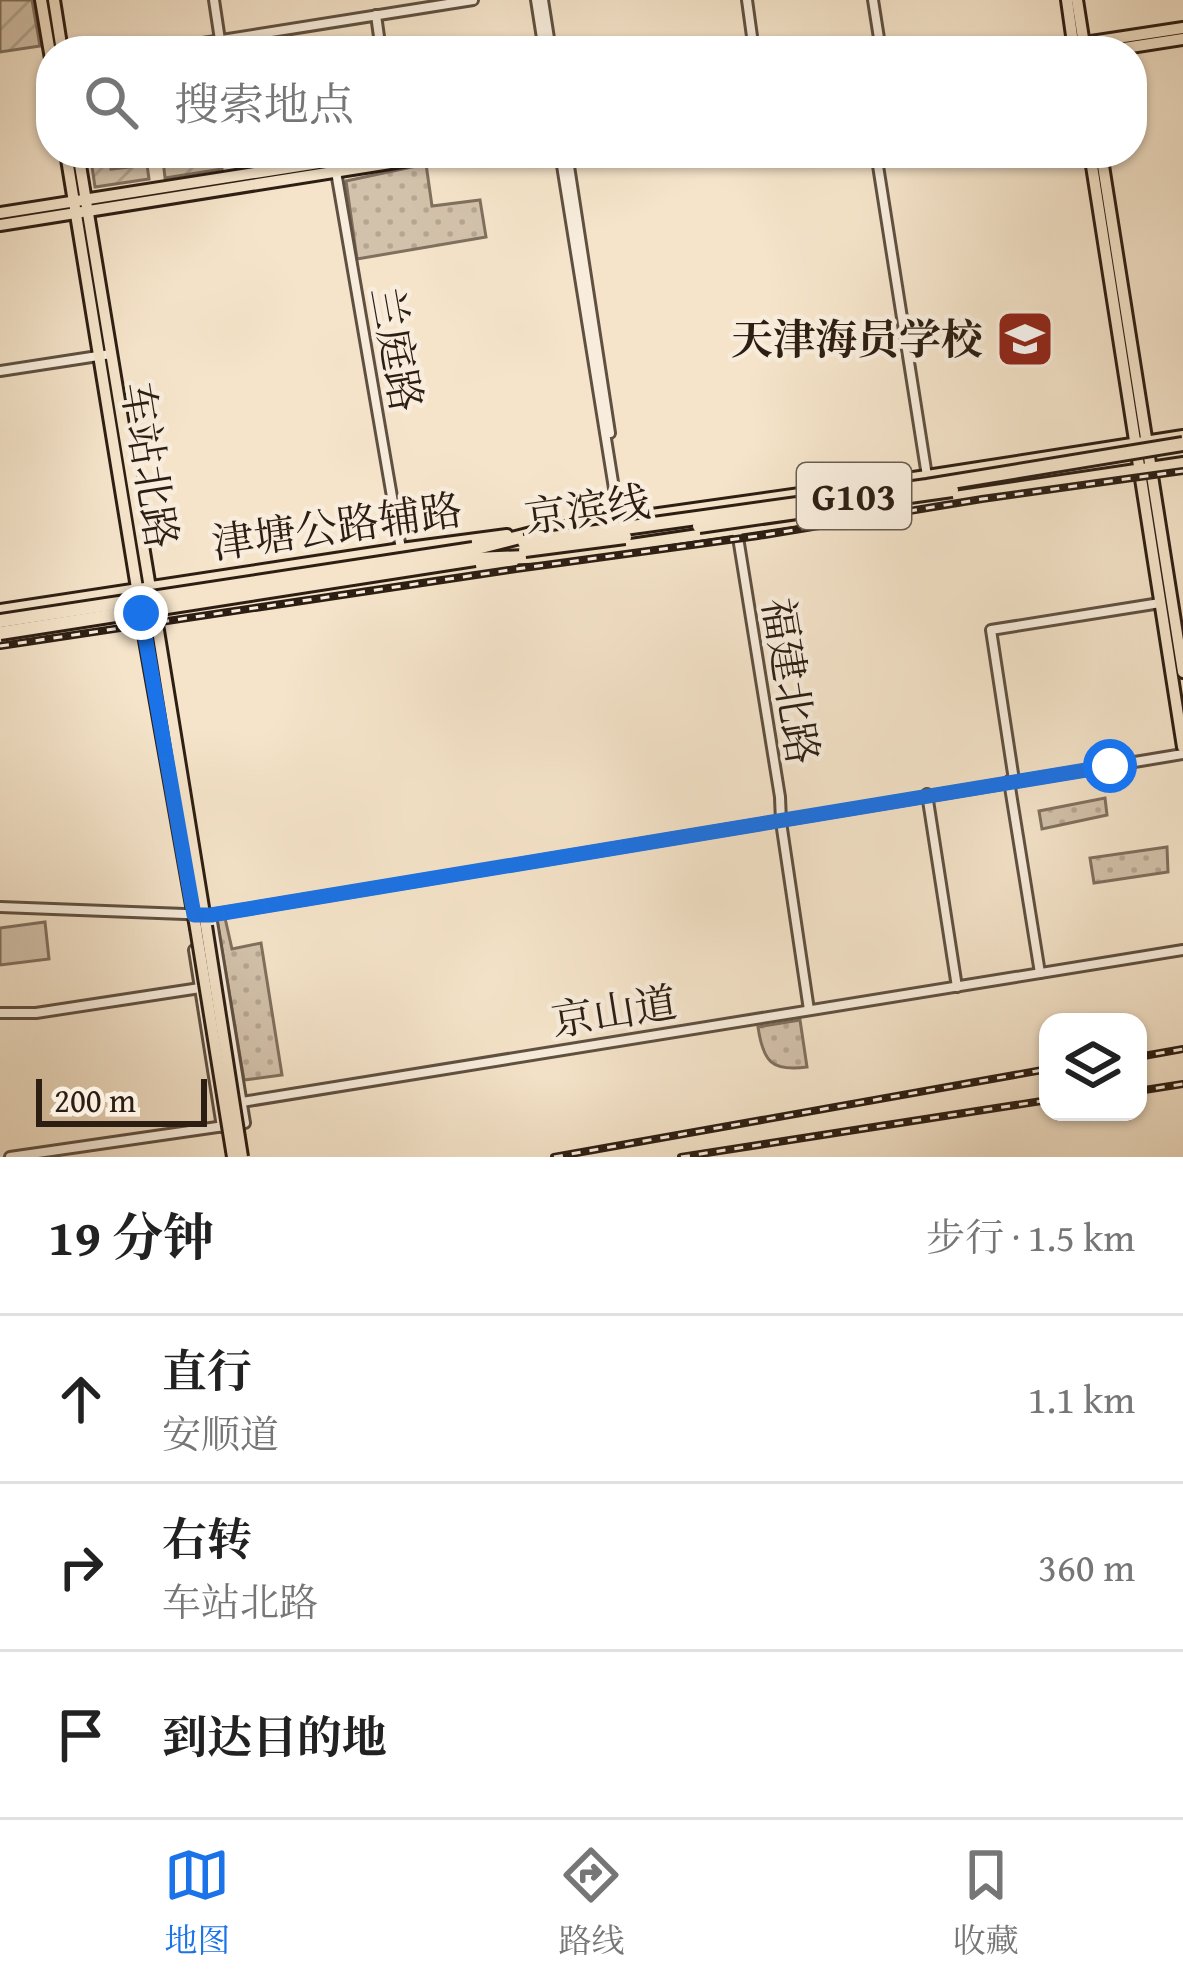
<!DOCTYPE html>
<html lang="zh">
<head>
<meta charset="utf-8">
<style>
	:root { --surface:#fff; --page:#f2f2f2; --text:#222; --muted:#767676; --line:#e0e0e0; --accent:#1a73e8 }
	body { margin:0; font-family:"Gentium Book Plus","Noto Serif SC",serif; background:var(--page); color:var(--text) }
	.controls { position:absolute; right:36px; bottom:36px; display:grid; overflow:hidden; border-radius:24px; box-shadow:0 3px 9px #0004 }
	.controls button { width:108px; height:108px; display:grid; place-items:center; padding:0; border:0; border-bottom:3px solid var(--line); background:var(--surface); color:var(--text); font:60px sans-serif }
	.scale { position:absolute; left:36px; bottom:30px; width:171px; box-sizing:border-box; padding-left:12px; border:6px solid #2d1e13; border-top:0; font-size:33px; line-height:42px; white-space:nowrap; color:#2d1e13; -webkit-text-stroke:9px #f8eddd; paint-order:stroke }
	.stop { position:absolute; width:36px; height:36px; margin:-27px; border:9px solid #1a73e8; border-radius:50%; background:#fff }
	.stop.end { background:#1a73e8; border-color:#fff; box-shadow:0 3px 12px #0008 }
	.list { margin:0; padding:0; list-style:none }
	h2 { display:flex; justify-content:space-between; align-items:center; height:156px; margin:0; padding:0 48px; font-size:51px }
	h2 small { font-size:39px; font-weight:400; color:var(--muted) }
	.list li { display:grid; grid-template-columns:78px 1fr auto; gap:36px; align-items:center; box-sizing:border-box; height:168px; padding:0 48px; border-top:3px solid var(--line) }
	.list b { display:block; font-size:45px; white-space:nowrap }
	.list p { margin:0; font-size:39px; white-space:nowrap; color:var(--muted) }
	.list em { font-size:39px; font-style:normal; color:var(--muted) }
	.icon { flex:none; width:66px; height:66px; fill:none; stroke:currentColor; stroke-width:2; stroke-linecap:round; stroke-linejoin:round }
	.map { position:relative; flex:none; width:1183px; height:1157px; overflow:hidden }
	.search { position:absolute; background:var(--surface); box-shadow:0 3px 9px #0004; left:36px; right:36px; top:36px; height:132px; display:flex; align-items:center; gap:30px; box-sizing:border-box; padding:0 42px; border-radius:48px; color:var(--muted); font-size:45px }
	.sheet { height:660px; background:var(--surface) }
	nav { display:flex; justify-content:space-around; align-items:center; box-sizing:border-box; height:168px; border-top:3px solid var(--line); background:var(--surface); font-size:33px; color:var(--muted) }
	nav a { display:grid; justify-items:center; gap:6px }
	nav .on { color:var(--accent) }
	.map>svg:first-child { display:block }
</style>
</head>
<body>
<div class="map">
<svg width="1183" height="1157" viewBox="0 0 1183 1157">
	<defs>
		<pattern id="grass-dots" width="8" height="8" patternUnits="userSpaceOnUse" patternTransform="scale(3)"><rect width="8" height="8" fill="#d3c2ab"/><path d="M2 2h.1M6 6h.1" fill="none" stroke="#b5a692" stroke-width="1.8" stroke-linecap="round"/></pattern>
		<pattern id="garden-furrows" width="10" height="10" patternUnits="userSpaceOnUse" patternTransform="scale(3)"><rect width="10" height="10" fill="#d3c2ab"/><path d="M-1 1l2-2M0 10L10 0M9 11l2-2" fill="none" stroke="#b5a692"/></pattern>
	</defs>
	<rect width="100%" height="100%" fill="#f5e4ca"/>
	<filter id="stains"><feTurbulence type="fractalNoise" baseFrequency=".00167" numOctaves="4"/><feColorMatrix values="0 0 0 0 .2 0 0 0 0 .09 0 0 0 0 .02 0 0 0 .5 -.17"/></filter>
	<radialGradient id="worn" r=".72"><stop offset=".6" stop-color="#630" stop-opacity="0"/><stop offset="1" stop-color="#630" stop-opacity=".3"/></radialGradient>
	<!-- grass -->
	<g fill="url(#grass-dots)" stroke="#80705f" stroke-width="3">
		<path d="M426,164L432,206L480,200L486,237L357,259L346,181Z"/>
		<path d="M1105,798L1107,815L1042,829L1039,811Z"/>
		<path d="M1167,847L1168,872L1094,883L1090,858Z"/>
		<path d="M225,918L232,949L261,943L282,1075L244,1080L217,920Z"/>
		<path d="M800,1020L807,1067C771,1072 763,1061 758,1027Z"/>
	</g>
	<!-- garden -->
	<g fill="url(#garden-furrows)" stroke="#80705f" stroke-width="3">
		<path d="M0,0H32L40,46L0,52Z"/>
		<path d="M90,153H108L111,169L147,165L149,179L95,187Z"/>
		<path d="M209,153H220L222,169L165,178L163,160Z"/>
	</g>
	<!-- pitch -->
	<path fill="#d3c2ab" stroke="#80705f" stroke-width="3" d="M45,922L49,959L0,965V928Z"/>
	<g fill="none" stroke-linecap="round" stroke-linejoin="round">
		<!-- minor casing -->
		<g stroke="#5f5041" stroke-width="14">
			<g id="minor">
				<path d="M214,0L220,40"/>
				<path d="M536,0L544,51"/>
				<path d="M543,0L551,51"/>
				<path d="M747,0L754,51"/>
				<path d="M873,0L881,51"/>
				<path d="M376,15L381,51"/>
				<path d="M152,51L473,0"/>
				<path d="M560,153L617,507L614,514L607,520"/>
				<path d="M567,153L610,433"/>
				<path d="M876,153L927,476"/>
				<path d="M334,160L401,549"/>
				<path d="M0,371L111,354"/>
				<path d="M736,525L780,797L781,822L809,1010"/>
				<path d="M1014,780L991,630L1160,603"/>
				<path d="M1009,781L1040,973"/>
				<path d="M927,794L957,987"/>
				<path d="M0,907L211,915L1183,754"/>
				<path d="M194,950L222,1127"/>
				<path d="M0,1013H36L200,988"/>
				<path d="M242,1102L1183,950"/>
				<path d="M10,1157L245,1123L211,916"/>
			</g>
		</g>
		<!-- major casing -->
		<g stroke="#2d1e13" stroke-width="16">
			<g id="major">
				<path d="M41,0L51,59"/>
				<path d="M54,0L62,51"/>
				<path d="M1067,0L1074,50"/>
				<path d="M1077,0L1085,51"/>
				<path d="M1032,51L1183,28"/>
				<path d="M1105,51L1183,39"/>
				<path d="M66,153L138,594"/>
				<path d="M78,153L151,594"/>
				<path d="M1090,153L1183,747"/>
				<path d="M1101,153L1183,672"/>
				<path d="M0,213L382,153"/>
				<path d="M0,225L453,153"/>
				<path d="M538,531L927,476L1183,436"/>
				<path d="M543,558L1183,463"/>
				<path d="M0,610L401,549L507,535"/>
				<path d="M140,612L196,928"/>
				<path d="M155,612L206,926"/>
				<path d="M0,641L513,562"/>
			</g>
		</g>
		<!-- highway casing -->
		<g stroke="#2d1e13" stroke-width="18">
			<g id="highway">
				<path d="M473,549L543,531"/>
				<path d="M475,559L551,556"/>
			</g>
		</g>
		<!-- minor -->
		<use href="#minor" stroke="#f8eddd" stroke-width="8"/>
		<!-- major -->
		<use href="#major" stroke="#f5e4ca" stroke-width="10"/>
		<!-- highway -->
		<use href="#highway" stroke="#f5e4ca" stroke-width="12"/>
		<!-- rail casing -->
		<g stroke="#2d1e13" stroke-width="8">
			<g id="rail">
				<path d="M0,646L516,569L758,536L982,499L1183,471"/>
				<path d="M1138,1057L1183,1049"/>
				<path d="M1138,1091L1183,1084"/>
				<path d="M554,1157L1048,1069"/>
				<path d="M681,1157L1048,1100"/>
			</g>
		</g>
		<!-- rail -->
		<use href="#rail" stroke="#f8eddd" stroke-width="3" stroke-dasharray="9" stroke-linecap="butt"/>
		<!-- major-bridge casing -->
		<g stroke="#2d1e13" stroke-width="16" stroke-linecap="butt">
			<g id="major-bridge">
				<path d="M206,926L242,1157"/>
				<path d="M196,928L233,1157"/>
			</g>
		</g>
		<!-- highway-bridge casing -->
		<g stroke="#2d1e13" stroke-width="18" stroke-linecap="butt">
			<g id="highway-bridge">
				<path d="M699,526L952,490"/>
				<path d="M524,542L927,486L1183,444"/>
				<path d="M525,550L625,537"/>
				<path d="M0,621L473,549"/>
				<path d="M0,633L475,559"/>
			</g>
		</g>
		<!-- major-bridge -->
		<use href="#major-bridge" stroke="#f5e4ca" stroke-width="10"/>
		<!-- highway-bridge -->
		<use href="#highway-bridge" stroke="#f5e4ca" stroke-width="12"/>
	</g>
	<g fill="none" stroke-linecap="round" stroke-linejoin="round">
		<!-- route -->
		<path stroke="#1a73e8" stroke-width="15" d="M141,613L194,915H211L1110,766"/>
	</g>
	<!-- icons -->
	<defs>
		<g id="university-square" transform="scale(3)"><rect x="-9" y="-9" width="18" height="18" rx="4" fill="#8f2418" stroke="#f8eddd"/><path d="M0-5L7-2L0 1L-7-2ZM-4 1L0 2.5L4 1V4Q0 6-4 4Z" fill="#fff"/></g>
	</defs>
	<g fill-rule="evenodd">
		<use href="#university-square" x="1025" y="339"/>
	</g>
	<g text-anchor="middle" stroke-width="9" stroke-linejoin="round" paint-order="stroke">
		<!-- shield labels -->
		<rect fill="#f8eddd" stroke="#6a5c50" stroke-width="3" x="797" y="463" width="114" height="66" rx="9"/>
		<g font-size="39" font-weight="bold" fill="#2d1e13">
			<text x="854" y="510">G103</text>
		</g>
		<!-- poi labels -->
		<g font-size="42" font-weight="bold" fill="#2d1e13" stroke="#f8eddd" text-anchor="end">
			<text x="983" y="354">天津海员学校</text>
		</g>
		<!-- street labels -->
		<g font-size="42" fill="#2d1e13" stroke="#f8eddd">
			<text transform="translate(397 349) rotate(80)" y="15">兰庭路</text>
			<text transform="translate(150 465) rotate(81)" y="15">车站北路</text>
			<text transform="translate(587 509) rotate(-8)" y="15">京滨线</text>
			<text transform="translate(337 526) rotate(-8)" y="15">津塘公路辅路</text>
			<text transform="translate(791 681) rotate(81)" y="15">福建北路</text>
			<text transform="translate(614 1011) rotate(-9)" y="15">京山道</text>
		</g>
	</g>
	<rect width="100%" height="100%" filter="url(#stains)"/>
	<rect width="100%" height="100%" fill="url(#worn)"/>
</svg>
<div class="controls">
<button><svg class="icon" aria-label="layers" viewBox="0 0 24 24"><path d="M12 4l9 5-9 5-9-5zM3 14l9 5 9-5"/></svg></button>
</div>
<div class="scale">200 m</div>
<div class="stop" style="left:1110px;top:766px"></div>
<div class="stop end" style="left:141px;top:613px"></div>
<div class="search"><svg class="icon" aria-label="search" viewBox="0 0 24 24"><circle cx="10" cy="10" r="6"/><path d="M15 15l6 6"/></svg>搜索地点</div>
</div>
<section class="sheet">
<h2>19 分钟<small>步行 · 1.5 km</small></h2>
<ul class="list">
<li><svg class="icon" aria-label="ahead" viewBox="0 0 24 24"><path d="M12 20V5M6 11l6-6 6 6"/></svg><div><b>直行</b><p>安顺道</p></div><em>1.1 km</em></li>
<li><svg class="icon" aria-label="right" viewBox="0 0 24 24"><path d="M7 20v-9h11M14 6l5 5-5 5"/></svg><div><b>右转</b><p>车站北路</p></div><em>360 m</em></li>
<li><svg class="icon" aria-label="arrive" viewBox="0 0 24 24"><path d="M6 21V4h12l-3 4 3 4H6"/></svg><div><b>到达目的地</b></div></li>
</ul>
</section>
<nav>
<a class="on"><svg class="icon" aria-label="map" viewBox="0 0 24 24"><path d="M3 6l6-2 6 2 6-2v14l-6 2-6-2-6 2zM9 4v14M15 6v14"/></svg>地图</a>
<a><svg class="icon" aria-label="directions" viewBox="0 0 24 24"><path d="M12 3l9 9-9 9-9-9zM9 14v-3h6M13 9l2 2-2 2"/></svg>路线</a>
<a><svg class="icon" aria-label="saved" viewBox="0 0 24 24"><path d="M7 4h10v16l-5-4-5 4z"/></svg>收藏</a>
</nav>
</body>
</html>
